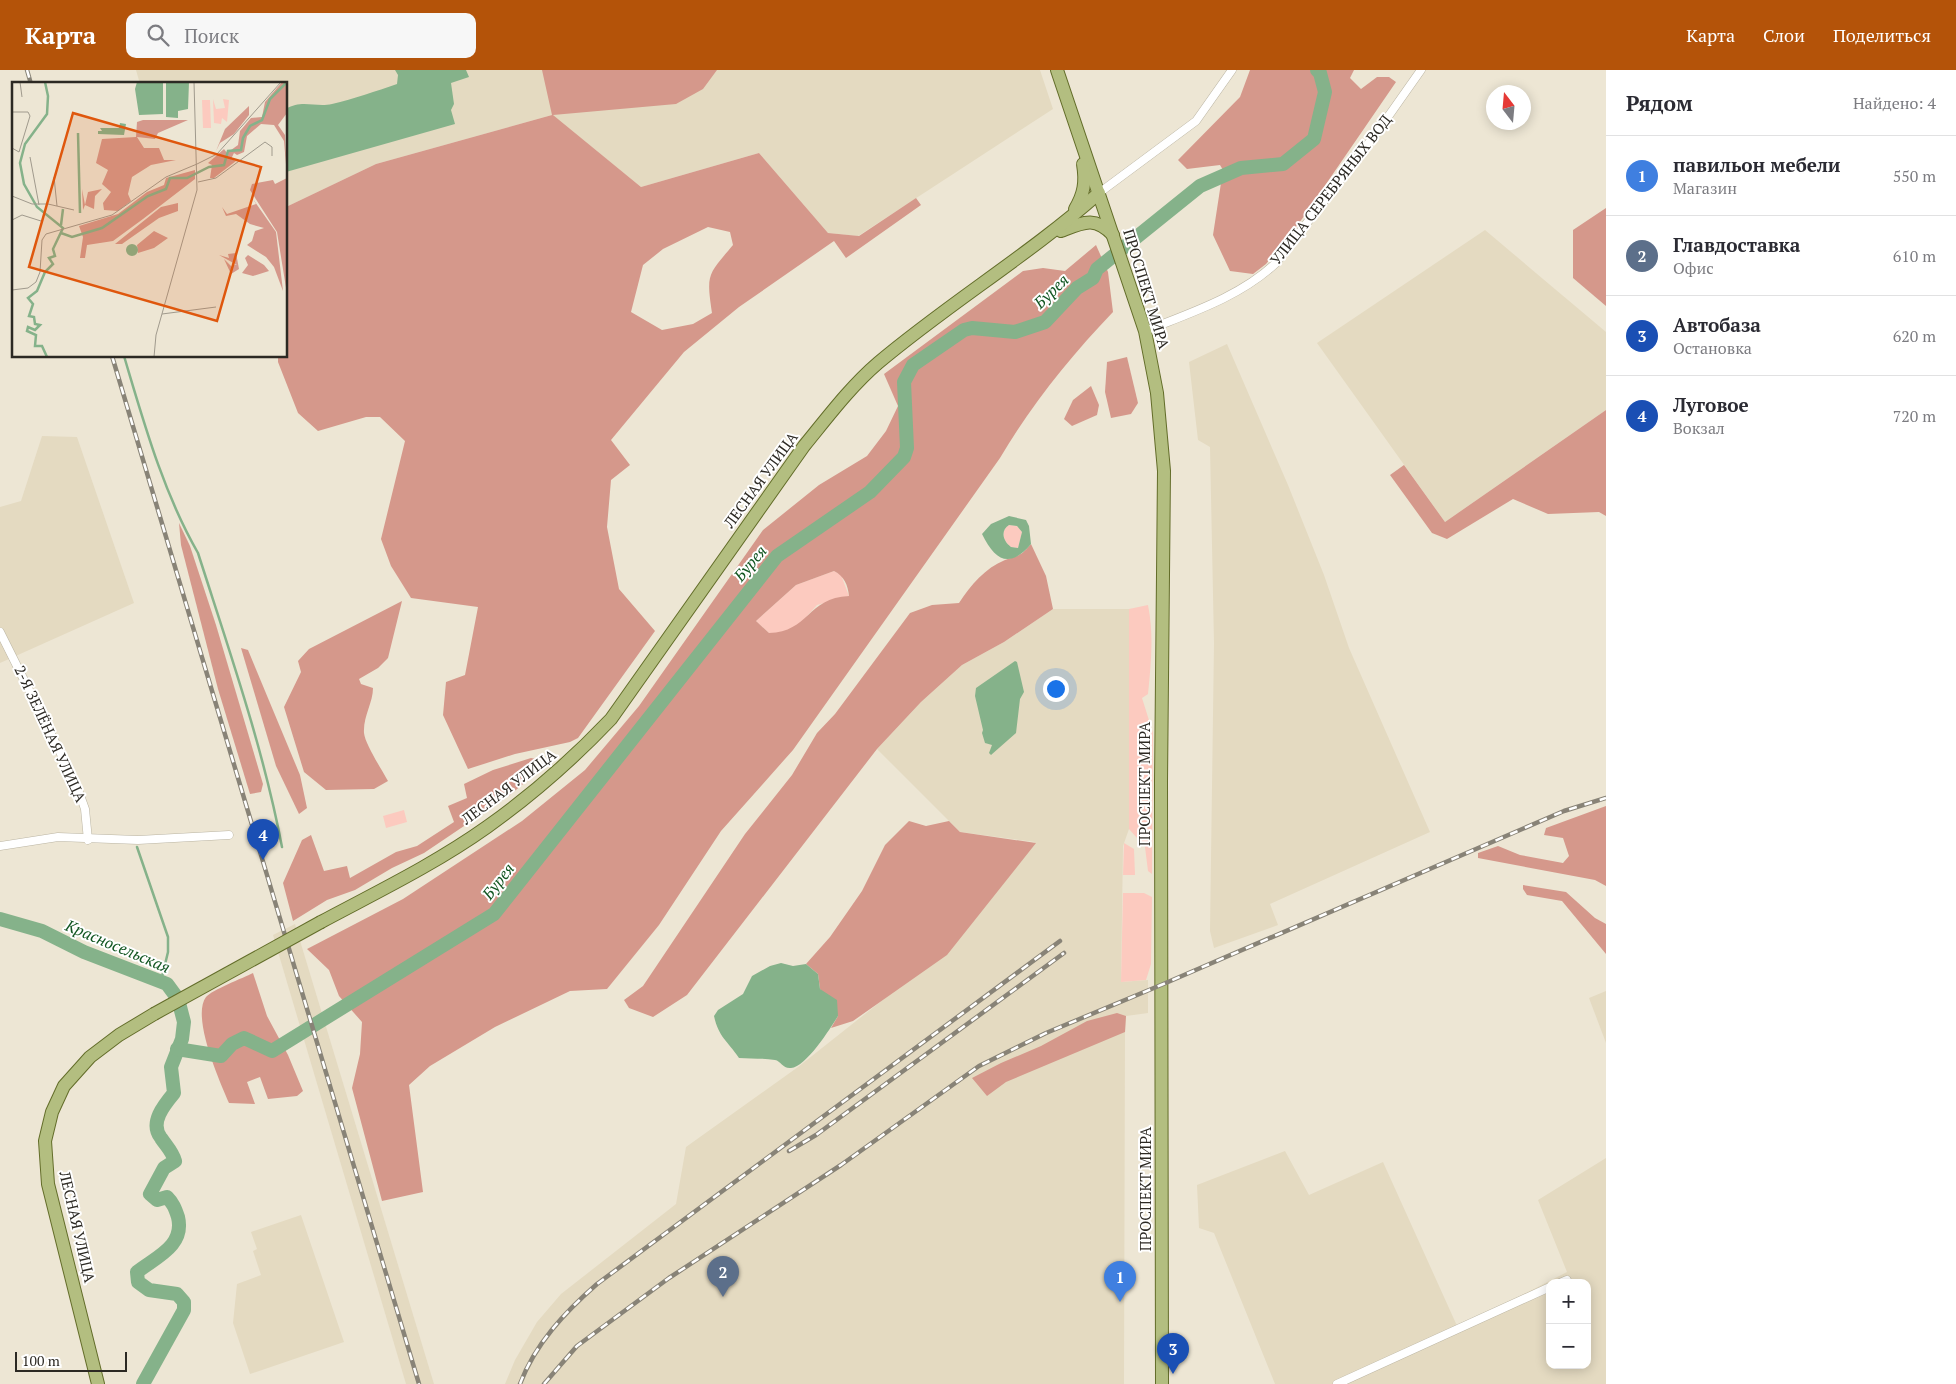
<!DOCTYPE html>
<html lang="ru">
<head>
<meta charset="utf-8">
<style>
	:root { --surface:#fff; --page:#f7f7f7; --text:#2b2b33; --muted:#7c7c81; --line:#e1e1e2; --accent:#b45309 }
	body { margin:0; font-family:"PT Serif",serif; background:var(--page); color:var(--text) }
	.controls { position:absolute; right:15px; bottom:15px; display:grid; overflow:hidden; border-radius:10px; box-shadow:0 2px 12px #0003 }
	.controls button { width:45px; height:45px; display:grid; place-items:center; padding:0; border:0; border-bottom:1px solid var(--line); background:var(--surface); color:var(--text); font:25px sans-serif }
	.compass { position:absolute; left:1486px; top:15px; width:45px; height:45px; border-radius:50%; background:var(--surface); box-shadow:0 2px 12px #0003; rotate:344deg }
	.scale { position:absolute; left:15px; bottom:12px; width:112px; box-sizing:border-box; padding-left:5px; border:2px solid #2c2923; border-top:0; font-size:14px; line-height:18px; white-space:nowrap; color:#2c2923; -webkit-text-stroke:4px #fff; paint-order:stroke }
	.you { position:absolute; left:1055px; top:618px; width:18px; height:18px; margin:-12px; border:4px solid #fff; border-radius:50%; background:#1a73e8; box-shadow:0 0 0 8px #1a73e833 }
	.badge { display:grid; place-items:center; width:32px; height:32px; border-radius:50%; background:var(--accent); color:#fff; font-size:16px; font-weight:700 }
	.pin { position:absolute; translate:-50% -41px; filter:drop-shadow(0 1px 2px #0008) }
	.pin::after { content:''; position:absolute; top:26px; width:18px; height:15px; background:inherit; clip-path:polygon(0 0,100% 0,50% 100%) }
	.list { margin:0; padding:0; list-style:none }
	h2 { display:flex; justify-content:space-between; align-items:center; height:65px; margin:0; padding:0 20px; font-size:21px }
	h2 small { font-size:16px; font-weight:400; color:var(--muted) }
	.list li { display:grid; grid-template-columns:32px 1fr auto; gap:15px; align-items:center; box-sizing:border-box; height:80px; padding:0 20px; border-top:1px solid var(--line) }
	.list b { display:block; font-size:19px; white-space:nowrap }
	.list p { margin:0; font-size:16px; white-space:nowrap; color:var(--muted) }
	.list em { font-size:16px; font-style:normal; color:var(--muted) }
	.icon { flex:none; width:28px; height:28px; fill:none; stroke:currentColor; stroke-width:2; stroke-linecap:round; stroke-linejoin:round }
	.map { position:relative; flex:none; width:1606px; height:1314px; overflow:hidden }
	header { display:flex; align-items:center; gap:30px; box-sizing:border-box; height:70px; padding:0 25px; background:var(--accent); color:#fff }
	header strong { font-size:24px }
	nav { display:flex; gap:28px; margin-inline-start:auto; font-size:18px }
	.search { width:350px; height:45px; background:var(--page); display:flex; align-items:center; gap:12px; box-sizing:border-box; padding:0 18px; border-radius:10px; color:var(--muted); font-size:19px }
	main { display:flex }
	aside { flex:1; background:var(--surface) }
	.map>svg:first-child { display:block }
</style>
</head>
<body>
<header>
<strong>Карта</strong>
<div class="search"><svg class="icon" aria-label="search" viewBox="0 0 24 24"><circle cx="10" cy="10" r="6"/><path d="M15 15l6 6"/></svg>Поиск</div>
<nav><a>Карта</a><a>Слои</a><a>Поделиться</a></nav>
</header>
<main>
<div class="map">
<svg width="1606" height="1314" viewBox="0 0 1606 1314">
	<rect width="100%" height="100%" fill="#ede6d4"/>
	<!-- built -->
	<g fill="#e4dac1" fill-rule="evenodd">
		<path d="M136,0H1040L1053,39L858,166L828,163L759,83L641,117L552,45L376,94L286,137V14H140Z"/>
		<path d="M1485,160L1606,262V340L1445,452L1317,273Z"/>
		<path d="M1227,274L1288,415L1324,505L1349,578L1430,762L1270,834L1278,855L1214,878L1210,861L1214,573L1210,377L1198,370L1189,292Z"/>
		<path d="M42,366L77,367L134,533L0,593V437L21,431Z"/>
		<path d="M1053,539H1129V759L1123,776L1121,912L1148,910V943L1126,946L1125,962L1124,1314H505L515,1290L537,1252L561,1224L676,1134L686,1077L798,997L894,921L1035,772L960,762L877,679L921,632L962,595L1004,572Z"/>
		<path d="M295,854L434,1314H406L273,865Z"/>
		<path d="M1606,921V973L1589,928Z"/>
		<path d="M1285,1081L1309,1125L1383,1092L1458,1258L1567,1202L1538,1130L1606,1088V1314H1275L1214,1163L1199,1158L1197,1115ZM1550,1213H1587V1295H1550Z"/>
		<path d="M301,1145L344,1272L250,1304L233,1253L237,1214L261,1205L253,1181L257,1179L251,1162Z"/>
	</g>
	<!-- green -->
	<g fill="#fccabf">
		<path d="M1009,455L1017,456L1022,462L1018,478L1011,477C1003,471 1000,461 1009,455Z"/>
		<path d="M834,501L841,505L849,526L817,535L798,556L784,563H769L756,551L796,515Z"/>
		<path d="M1148,535C1154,565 1151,594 1148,624L1142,628L1153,663L1152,804L1148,801L1145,777L1129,759V539Z"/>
		<path d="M404,740L407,752L386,758L383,746Z"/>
		<path d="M1124,773L1134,779L1135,805H1123Z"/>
		<path d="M1123,823H1144L1152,827L1151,894L1146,910L1121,912Z"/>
	</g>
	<!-- forest -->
	<g fill="#d5988b" fill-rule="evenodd">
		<path d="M542,0H717L703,19L676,34L553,45L641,117L759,83L828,163L859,166L916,128L921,135L846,188L834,171L739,237L684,282L611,370L630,395L611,410L607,457L619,519L655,561L578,668L570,672L515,684L468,699L443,645L446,612L465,605L478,537L411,528L391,496L381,469L405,371L380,347H366L318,361L298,343L278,292V286H286V137L376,94L552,45ZM708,157L730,162L733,175C708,205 706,203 712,243L693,254L662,260L631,242L643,195L663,179Z"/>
		<path d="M1250,0H1354L1350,8L1361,19L1377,7H1389L1396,12L1302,149L1266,194L1253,204L1230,201L1213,165L1223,100L1220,95L1187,99L1178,90L1240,27Z"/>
		<path d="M1606,138V236L1573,208V160Z"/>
		<path d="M1096,175L1108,202L1113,242C1070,287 1032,334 1000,388L793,680L721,761L659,855L607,919L570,921L495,957L430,996L409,1015L423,1122L382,1131L352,1018L360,984L362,952L339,926L329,900L307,879L403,829L522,751L585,700L639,636L763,460L819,415L867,386L886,361L898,336L884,304L1023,201L1043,198L1065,201ZM834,501C844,506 848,515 849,526C807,528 809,562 769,563L756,551L796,515Z"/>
		<path d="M1127,287L1138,333L1131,344L1111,348L1105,322L1107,292Z"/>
		<path d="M1091,316L1099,335L1097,345L1072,356L1064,349L1073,330Z"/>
		<path d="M1606,340V446L1599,442L1548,444L1513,429L1447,469L1432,463L1390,405L1404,395L1445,452Z"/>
		<path d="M179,453L190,476L216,555L263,714L261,722L250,724L218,619L181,475Z"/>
		<path d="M1031,474L1046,506L1053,539L1004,572L962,595L921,632L877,679L687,925L653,947L629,938L624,930L643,916L745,764L792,705L817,663L835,644L910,543L932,535L959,533C971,515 985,498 1005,490C1019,485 1020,487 1031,474Z"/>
		<path d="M402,531L388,588L378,598L359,609L361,614L373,618C373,633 363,646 364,663C365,674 382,700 388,711L374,719L326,720L304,702L284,637L301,602L298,591L309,579Z"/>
		<path d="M241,578L248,580L300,705L307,738L299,744L276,696Z"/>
		<path d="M531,688L536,689L539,695L536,703L510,725L424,783L392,798L355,820L327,830L293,851L283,813L302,770L311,765L324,801L347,796L350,808L396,782L417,776L454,752L448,736L467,728L464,714L493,700Z"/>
		<path d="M1606,736V816L1595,810L1478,788V783L1498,776L1520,785L1563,793L1569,786L1563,768L1544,765L1546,758Z"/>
		<path d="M909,751L926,756L949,751L960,762L1036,773L947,885L853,951L831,958L838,946L820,919L818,904L806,894L830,867L862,821L885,775Z"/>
		<path d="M1523,815L1566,822L1595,848L1606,854V884L1562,831L1527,825L1523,819Z"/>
		<path d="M253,903L267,946L288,985L303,1021L297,1026L268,1029L260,1007L247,1012L255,1034L229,1033C220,1012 191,947 206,927C212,920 243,908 253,903Z"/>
		<path d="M1117,943L1126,946L1125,962L1006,1012L987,1026L972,1008L1001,993L1041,976L1087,951Z"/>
	</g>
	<!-- water -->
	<g fill="#85b28a" fill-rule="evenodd">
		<path d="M395,0H466L469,7L451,13L454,34L451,40L455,54L286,102V39C302,29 316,38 332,34C354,29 376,21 397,14L398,5Z"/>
		<path d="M1009,446L1026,450L1029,456L1031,474C1010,499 995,491 982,464L991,454ZM1009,455L1017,456L1022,462L1018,478L1011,477C1003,471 1000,461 1009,455Z"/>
		<path d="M1015,591L1017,592L1024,622L1020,629L1016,663L991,685L989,683L992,675L985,673L982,663L983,660L975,626L976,618Z"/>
		<path d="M781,893L793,896L806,894L818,904L820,919L837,930L838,946C830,959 806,997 791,998C783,999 781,991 775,990C763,988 750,989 739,988C727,970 719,968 714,946L718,940L743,924L752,906L770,896Z"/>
	</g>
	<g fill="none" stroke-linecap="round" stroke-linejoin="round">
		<!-- stream -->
		<g stroke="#85b28a" stroke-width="2.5">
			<path d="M124,286C144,353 163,422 198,483C229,580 263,677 282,777"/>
			<path d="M137,777L168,867V882L161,911"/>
		</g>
		<!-- river -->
		<g stroke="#85b28a" stroke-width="14">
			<path d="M0,849L42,861L84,882L167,914L178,929L184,952L182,969L171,997L174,1023C164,1035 149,1053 161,1068C167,1077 172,1081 175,1091L164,1098L150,1124L157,1130L167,1127C173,1133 175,1138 178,1147C185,1176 156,1187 137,1202L138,1212L149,1220L177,1224L184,1232V1240L143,1314"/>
			<path d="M177,979L221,986L232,974L244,968L272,981L494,844L777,486L870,422L904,387L907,378L904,312L913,295L964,260L972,258L1015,262L1045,252L1077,218L1093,208L1097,199L1200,116L1241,98L1283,94L1314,69L1325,22L1320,3L1317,0"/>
		</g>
		<!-- street casing -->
		<g stroke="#bab4a2" stroke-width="9">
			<g id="street">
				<path d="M1099,123L1196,51L1232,0"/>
				<path d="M1145,261C1190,243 1240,227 1276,193L1378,61L1421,0"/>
				<path d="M0,562L76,714L85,739L88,770"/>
				<path d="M0,776L58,767L138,770L229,765"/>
				<path d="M1560,1213L1567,1210"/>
				<path d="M1337,1314L1550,1217"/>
			</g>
		</g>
		<!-- primary casing -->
		<g stroke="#636d29" stroke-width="14">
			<g id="primary">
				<path d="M1057,0L1145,261L1157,323L1164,401L1161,712L1162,1314"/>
				<path d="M1075,139C1084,124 1086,112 1083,94"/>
				<path d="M1061,161C1084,152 1095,146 1113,165"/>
				<path d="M321,852C377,822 435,794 487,757C532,725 573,689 611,649L804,376C827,348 850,317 878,293C949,233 1029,185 1099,123"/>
				<path d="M98,1314L48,1114L45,1071L52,1042L64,1016L90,987L119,965L154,944"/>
			</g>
		</g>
		<!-- street -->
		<use href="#street" stroke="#fff" stroke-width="8"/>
		<!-- primary -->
		<use href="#primary" stroke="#b3be80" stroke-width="12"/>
		<!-- rail casing -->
		<g stroke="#888377" stroke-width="4.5">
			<g id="rail">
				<path d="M27,0L31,14"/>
				<path d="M112,286L419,1314"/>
				<path d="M789,1081L816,1065L1064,883"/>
				<path d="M520,1314C535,1274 565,1242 597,1214L1060,871"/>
				<path d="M544,1314L577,1276L669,1208L841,1095L979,996L1046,963L1161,915L1564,741L1606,728"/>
			</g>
		</g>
		<!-- rail -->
		<use href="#rail" stroke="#fff" stroke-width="2.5" stroke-dasharray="8" stroke-linecap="butt"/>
		<!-- primary-bridge casing -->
		<g stroke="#636d29" stroke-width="14" stroke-linecap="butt">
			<path id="primary-bridge" d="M154,944L321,852"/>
		</g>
		<!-- primary-bridge -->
		<use href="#primary-bridge" stroke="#b3be80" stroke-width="12"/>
	</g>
	<g text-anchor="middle" stroke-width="4" stroke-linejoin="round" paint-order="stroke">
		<!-- street labels -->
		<g font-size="15" fill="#2c2923" stroke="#fff">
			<text transform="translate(1331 120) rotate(-52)" y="5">УЛИЦА СЕРЕБРЯНЫХ ВОД</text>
			<text transform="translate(1146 219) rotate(73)" y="5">ПРОСПЕКТ МИРА</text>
			<text transform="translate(761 410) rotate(-54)" y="5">ЛЕСНАЯ УЛИЦА</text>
			<text transform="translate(50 664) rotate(65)" y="5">2-Я ЗЕЛЁНАЯ УЛИЦА</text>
			<text transform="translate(1145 714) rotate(-90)" y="5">ПРОСПЕКТ МИРА</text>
			<text transform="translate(509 717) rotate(-37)" y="5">ЛЕСНАЯ УЛИЦА</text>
			<text transform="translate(1146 1119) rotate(-90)" y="5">ПРОСПЕКТ МИРА</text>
			<text transform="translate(77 1157) rotate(77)" y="5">ЛЕСНАЯ УЛИЦА</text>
		</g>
		<!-- water labels -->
		<g font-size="16" font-style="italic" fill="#125622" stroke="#fff">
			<text transform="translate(1051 221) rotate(-44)" y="6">Бурея</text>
			<text transform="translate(750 493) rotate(-50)" y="6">Бурея</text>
			<text transform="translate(498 811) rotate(-52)" y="6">Бурея</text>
			<text transform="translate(118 876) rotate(23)" y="6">Красносельская</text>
		</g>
	</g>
	<!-- overview -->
	<g transform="translate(12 12)">
		<rect width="275" height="275" fill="#ede6d4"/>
		<path d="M211,17L217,18L215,40L210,36L209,42L202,41L201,17L204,27L213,26ZM190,18H198L199,46H191Z" fill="#fccabf"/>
		<path d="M270,0H275V31L266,43L273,53L275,94L272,59L262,43L249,42L235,54L232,70L225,73L222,71L219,77L224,79L202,96H198L200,83L196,81L212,67L215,71L226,63L228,49L239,36L250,35L253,20ZM237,24V33L222,52L208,61L204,69L213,47ZM131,38H176L146,51L143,57L125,55L132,66H147L152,78H164L139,83L120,95L116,112L119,119L106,129L92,128L91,121L99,110L90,102L96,88L84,81L90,57L124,55L125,40ZM183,88V97L131,137L101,159L75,163L73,176H68L71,155L67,144L106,132L135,110L152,103L154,96ZM275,96V212L265,150L238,108L240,102L261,98L263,102ZM70,107L73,123L76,110L90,107L83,114L82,127L73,123L71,128ZM241,117L264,150L271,209L262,185L254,175L235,163L240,159L243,149L252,146L238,142L224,132L214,134L210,125L215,132L244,122ZM166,121V129L147,136L110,162H103L149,125ZM142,149L156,156L142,166L126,171L125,163ZM224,171L227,187L219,192L212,177L220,185V182L225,183L207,173L217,176L216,172ZM236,173L252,183L257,189L241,194L230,191L236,183L233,176Z" fill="#d5988b"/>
		<path d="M125,0H151V32L127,33L123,7ZM154,0H177L176,27L166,29V36L154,35ZM108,41L114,42L112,53L86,52V49H90L88,46H107ZM114 168a6 6 0 1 1 12 0a6 6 0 1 1-12 0Z" fill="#85b28a"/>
		<path fill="none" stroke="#85b28a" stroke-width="2.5" d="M33,0L36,14L35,32L13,62L8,81L12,102L25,125L51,146L41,167L43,174L37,176L41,182L33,190L25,209L16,216L21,222L17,234L22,235L23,242L28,243L23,248L16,245L15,249L24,253L23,264H30L35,275M66,51L68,131M49,143L51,127M49,151L60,155L90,146L136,114L154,107L158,96H175L197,85L212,83L216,69L229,68L231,56L238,44L250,38L258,17L275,0"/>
		<path fill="none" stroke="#a09a8d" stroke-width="1" d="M8,0L10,15M0,30H16L18,34L7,70L0,66M18,75L27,123M185,82L205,72L269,0M42,95L45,124M186,100L204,96L253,60L260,65V74M0,114L20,122H36L62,128M0,138L10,133L29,139M0,208L16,206L24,200L28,190L30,158L34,152L100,133L154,95L185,82M150,232L204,225M142,275L144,253L185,108L182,0"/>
		<path fill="#df570d" fill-opacity="0.15" stroke="#df570d" stroke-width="2.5" d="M61,31L249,85L205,239L17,185Z"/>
		<rect width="275" height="275" fill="none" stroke="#2c2923" stroke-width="2.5"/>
	</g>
</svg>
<div class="controls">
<button>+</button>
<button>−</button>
</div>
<svg class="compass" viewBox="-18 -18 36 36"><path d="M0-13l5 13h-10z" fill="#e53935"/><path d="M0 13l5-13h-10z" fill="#7c7c81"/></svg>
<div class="scale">100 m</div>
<div class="you"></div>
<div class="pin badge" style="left:1120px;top:1232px;background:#3f7fe0">1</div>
<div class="pin badge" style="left:723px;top:1227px;background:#5c6f8a">2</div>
<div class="pin badge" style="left:1173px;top:1304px;background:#1a4fb4">3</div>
<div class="pin badge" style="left:263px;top:790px;background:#1a4fb4">4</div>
</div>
<aside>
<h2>Рядом<small>Найдено: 4</small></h2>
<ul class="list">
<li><span class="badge" style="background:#3f7fe0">1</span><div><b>павильон мебели</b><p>Магазин</p></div><em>550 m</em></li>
<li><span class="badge" style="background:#5c6f8a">2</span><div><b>Главдоставка</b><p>Офис</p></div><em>610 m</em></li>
<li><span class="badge" style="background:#1a4fb4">3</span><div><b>Автобаза</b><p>Остановка</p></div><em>620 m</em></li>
<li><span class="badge" style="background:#1a4fb4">4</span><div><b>Луговое</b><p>Вокзал</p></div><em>720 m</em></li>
</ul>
</aside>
</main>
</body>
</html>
